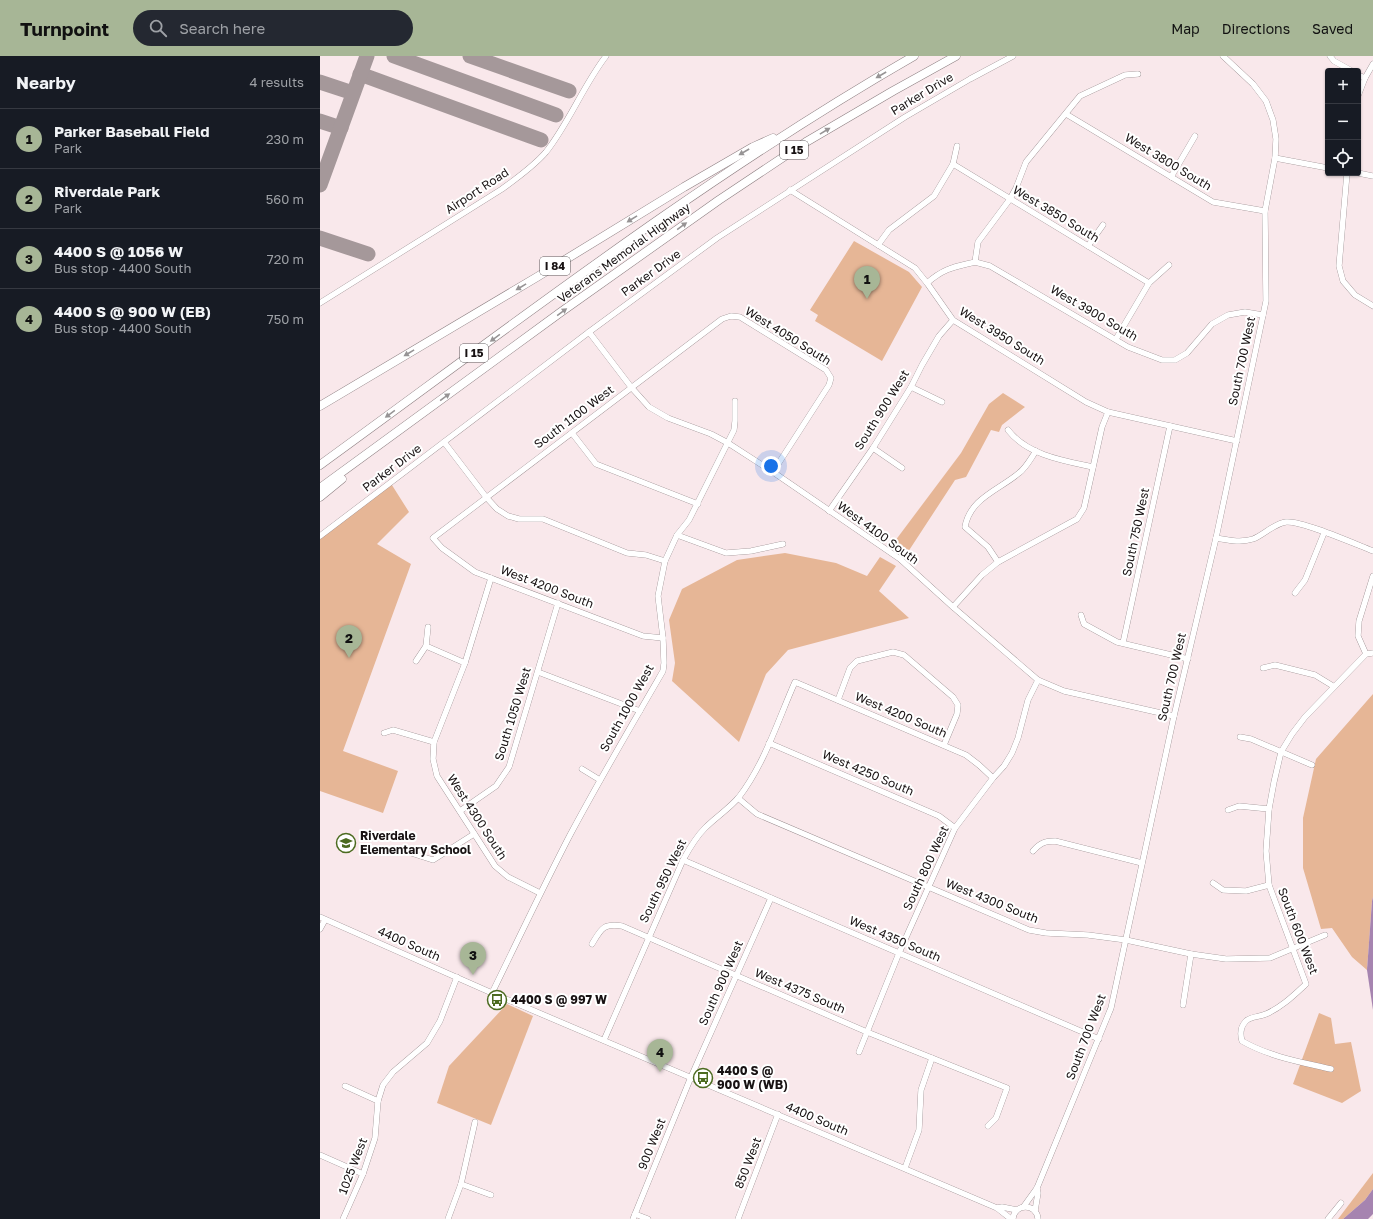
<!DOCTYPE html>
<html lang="en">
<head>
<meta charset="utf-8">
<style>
	:root { --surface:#171b24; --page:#242831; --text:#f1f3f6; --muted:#9ea1a6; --line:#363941; --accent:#a7b696 }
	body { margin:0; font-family:"Golos Text",sans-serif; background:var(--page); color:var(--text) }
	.controls { position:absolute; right:12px; top:12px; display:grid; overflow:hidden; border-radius:4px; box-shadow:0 1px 3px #0004 }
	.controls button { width:36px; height:36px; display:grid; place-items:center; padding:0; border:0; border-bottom:1px solid var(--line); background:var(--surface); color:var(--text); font:20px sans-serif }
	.you { position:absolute; left:451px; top:410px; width:14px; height:14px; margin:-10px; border:3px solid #fff; border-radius:50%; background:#1a73e8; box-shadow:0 0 0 6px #1a73e833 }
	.badge { display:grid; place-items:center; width:26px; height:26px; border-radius:50%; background:var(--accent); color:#111; font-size:13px; font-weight:700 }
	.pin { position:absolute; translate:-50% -33px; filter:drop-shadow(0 1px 2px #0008) }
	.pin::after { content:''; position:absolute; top:21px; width:14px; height:12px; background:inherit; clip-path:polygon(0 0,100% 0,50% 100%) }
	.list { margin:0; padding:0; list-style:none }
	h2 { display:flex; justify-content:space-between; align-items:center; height:52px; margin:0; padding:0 16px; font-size:17px }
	h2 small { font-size:13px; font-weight:400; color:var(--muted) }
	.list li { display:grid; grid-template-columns:26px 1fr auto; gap:12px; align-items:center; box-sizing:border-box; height:60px; padding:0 16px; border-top:1px solid var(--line) }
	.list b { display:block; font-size:15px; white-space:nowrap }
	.list p { margin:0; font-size:13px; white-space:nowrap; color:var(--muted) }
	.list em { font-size:13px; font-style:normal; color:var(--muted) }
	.icon { flex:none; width:22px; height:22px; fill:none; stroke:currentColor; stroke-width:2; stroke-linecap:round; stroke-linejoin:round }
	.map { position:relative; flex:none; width:1053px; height:1163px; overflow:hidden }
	header { display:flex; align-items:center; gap:24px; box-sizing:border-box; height:56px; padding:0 20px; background:var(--accent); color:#111 }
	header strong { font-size:19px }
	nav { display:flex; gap:22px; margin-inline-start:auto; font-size:14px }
	.search { width:280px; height:36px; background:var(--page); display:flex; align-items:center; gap:10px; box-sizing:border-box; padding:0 14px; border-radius:22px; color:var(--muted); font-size:15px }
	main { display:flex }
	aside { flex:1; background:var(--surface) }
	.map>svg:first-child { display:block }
</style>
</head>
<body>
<header>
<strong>Turnpoint</strong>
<div class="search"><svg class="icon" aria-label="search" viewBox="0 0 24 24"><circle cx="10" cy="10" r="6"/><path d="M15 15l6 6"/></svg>Search here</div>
<nav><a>Map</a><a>Directions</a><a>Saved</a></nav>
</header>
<main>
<aside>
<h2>Nearby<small>4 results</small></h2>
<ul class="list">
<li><span class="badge">1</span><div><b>Parker Baseball Field</b><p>Park</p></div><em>230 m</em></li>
<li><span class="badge">2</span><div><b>Riverdale Park</b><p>Park</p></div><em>560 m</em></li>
<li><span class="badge">3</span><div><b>4400 S @ 1056 W</b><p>Bus stop · 4400 South</p></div><em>720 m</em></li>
<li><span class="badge">4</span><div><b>4400 S @ 900 W (EB)</b><p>Bus stop · 4400 South</p></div><em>750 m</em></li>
</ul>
</aside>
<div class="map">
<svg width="1053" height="1163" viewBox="0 0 1053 1163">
	<rect width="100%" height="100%" fill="#f9e8eb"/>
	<!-- green -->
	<g fill="#e6b696">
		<path d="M534,185L589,216L602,231L562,305L495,265L498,259L490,254Z"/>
		<path d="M683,337L705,351L682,369L679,376L671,374L646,421L635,424L586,499L572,489L641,397L669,348Z"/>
		<path d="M70,426L89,456L57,488L91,508L23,695L78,715L63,757L0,735V483Z"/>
		<path d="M465,497L516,507L547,520L560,501L576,510L559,535L589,562L468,594L446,618L419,686L352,625L355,607L349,564L362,533L417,504Z"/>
		<path d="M1053,638V841L1052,845L1047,914L1032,901L1012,872L1001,873L983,812V762L996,703Z"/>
		<path d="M187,948L213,960L171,1069L117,1047L129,1010Z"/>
		<path d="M999,957L1011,962L1015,988L1031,986L1041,1035L1022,1047L973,1028Z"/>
		<path d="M1053,1117V1133L1045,1144L1023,1163H1018Z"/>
	</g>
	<!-- water -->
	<g fill="#a684b0">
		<path d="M1053,841V954L1047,914L1052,845Z"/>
		<path d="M1053,1133V1158L1048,1163H1023L1045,1144Z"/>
	</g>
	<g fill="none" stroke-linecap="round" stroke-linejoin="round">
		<!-- taxiway -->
		<g stroke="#a5989a" stroke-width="15">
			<path d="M74,0L236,59"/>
			<path d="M150,0L249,35"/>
			<path d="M40,18L221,84"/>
			<path d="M0,26L33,37"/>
			<path d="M0,65L21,72"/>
			<path d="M0,129L47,0"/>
			<path d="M0,182L48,198"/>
		</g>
		<!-- minor casing -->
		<g stroke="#8c7e80" stroke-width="6">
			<g id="minor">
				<path d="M1010,0L1014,5L1032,15"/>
				<path d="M1038,19L1045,22"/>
				<path d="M1038,40L1045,22L1053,8"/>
				<path d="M746,58L893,146L945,155"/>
				<path d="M955,102L1008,112"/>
				<path d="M633,108L829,227"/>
				<path d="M1027,117L1019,210L1023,225L1035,239L1053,250"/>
				<path d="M1038,117L1053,120"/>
				<path d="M851,121L875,80"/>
				<path d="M470,134L595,212L607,227L633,264L766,346L788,356L917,385"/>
				<path d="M558,189L569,174L614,140L633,108L637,90"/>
				<path d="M768,190L783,169"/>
				<path d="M655,206L670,210L808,291L842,304H855L867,297L892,268L908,259L925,256L943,259"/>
				<path d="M607,227C624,212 634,211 655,206L658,186L690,143L696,132L706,106L760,40L805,19L818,18"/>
				<path d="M0,247L182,133C197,122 213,111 226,96C249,67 263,30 286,0"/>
				<path d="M269,276L311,331L329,351L348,362L391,378L408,387L453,416L580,503L633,551L718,624L744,635L854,660"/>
				<path d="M796,283L829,227L849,209"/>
				<path d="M591,331L622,346"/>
				<path d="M688,374C707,399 744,405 773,411"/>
				<path d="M252,377L276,408L378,448"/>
				<path d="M124,386L166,441L177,453L188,460L199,463H223L307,497L326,499L345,505"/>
				<path d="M553,392L582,412"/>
				<path d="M509,455L553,392L591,331L602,309L619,280L633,264"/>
				<path d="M357,479L406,497L431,495L463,488"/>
				<path d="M0,480L269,276L397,182L585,61L650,23L693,0"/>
				<path d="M896,482C908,484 921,487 933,483C944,479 953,468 966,466C981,464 1035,488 1053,495"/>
				<path d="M678,506L668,491L645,471C650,442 679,434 699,417C706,412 711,402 716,395"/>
				<path d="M171,522L145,607L114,686L113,703L117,720L175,810L188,821L220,837"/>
				<path d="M975,537L985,524L1004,477"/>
				<path d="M633,551L662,519L678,506L757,463L764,452L782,371L788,356"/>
				<path d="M761,559L764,568L797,586L868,603"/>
				<path d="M343,582L323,580L155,516L122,492L113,482L402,263L411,260L420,261L506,314L511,322L509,329L453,416"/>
				<path d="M803,587L850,370"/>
				<path d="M106,590L145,607"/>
				<path d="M1046,598L1038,580L1039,565L1053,520"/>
				<path d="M96,605L106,590L108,571"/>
				<path d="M943,612L955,609L995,619L1013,630"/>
				<path d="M218,616L320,655"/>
				<path d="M518,644L530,612L537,605L573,596L584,599L633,641L638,649L637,658L624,689"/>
				<path d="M64,677L73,674L114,686"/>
				<path d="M920,681L931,683L992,709"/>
				<path d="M449,687L619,760L635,772"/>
				<path d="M262,713L280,724"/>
				<path d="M418,742L437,758L709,874L726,877L768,879L806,884L871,898L906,903L950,902L1005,879"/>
				<path d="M908,754L919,750L949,753"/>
				<path d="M140,755L176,730L189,711L238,547"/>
				<path d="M713,795C720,787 725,785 735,785L822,807"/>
				<path d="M91,797L113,804L154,778"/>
				<path d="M363,804L779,983"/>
				<path d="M893,827L903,834L926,835L949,829"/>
				<path d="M0,861L172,937L677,1152L691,1163"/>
				<path d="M0,873L5,864"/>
				<path d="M272,888C281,873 283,867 302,870L547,976L687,1032L676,1062L668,1070"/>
				<path d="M172,937C198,884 223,831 250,779C280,723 311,670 343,615L344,607L343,582L338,540L345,505L357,479L369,464L414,374L415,365V345"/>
				<path d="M863,949L871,898"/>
				<path d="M284,984L363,804C369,793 376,781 385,772C396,761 410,752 419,741C445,707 458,664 475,626L646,699L659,709L673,722"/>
				<path d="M539,996L579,897L635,772L673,722L684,710L692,697L698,682L708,644L718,624"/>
				<path d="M1011,1013C981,1006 950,1001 922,985C920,978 920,971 926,965C931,960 940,961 946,958C962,951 974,939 986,928L949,829L946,795L949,753L954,726L961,696L972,678L985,661L1046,598L1053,597"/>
				<path d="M25,1030L58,1045"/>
				<path d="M0,1099L43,1118"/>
				<path d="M585,1112L599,1074L601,1034L612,1002"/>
				<path d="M141,1128L171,1139"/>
				<path d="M704,1150L717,1132L791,952L854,660L896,482L946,245L945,155L955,102L956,83L953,64L946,45L933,28L903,0"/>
				<path d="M677,1152L682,1151L697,1154"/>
				<path d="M715,1155L718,1137L717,1132"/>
				<path d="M315,1158L328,1163"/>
				<path d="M23,1163L43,1118L55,1082L58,1045L63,1029L73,1016L107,987L120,965L137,921"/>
				<path d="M128,1163L141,1128L155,1066"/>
				<path d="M313,1163L371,1021L451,842"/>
				<path d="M418,1163L458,1058"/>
				<path d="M693,1163C694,1147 717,1147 718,1163"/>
				<path d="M1008,1163L1021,1147"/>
			</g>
		</g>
		<!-- highway casing -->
		<g stroke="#8c7e80" stroke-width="9">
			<g id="highway">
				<path d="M0,350L217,221L364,131L433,91L453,82"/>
				<path d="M0,409C194,268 385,120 594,0"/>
				<path d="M0,432L241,256L399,144L486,86L573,35L636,0"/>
				<path d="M0,441L22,423"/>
			</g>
		</g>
		<!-- minor -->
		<use href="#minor" stroke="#fff" stroke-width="5.5"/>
		<!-- highway -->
		<use href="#highway" stroke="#fff" stroke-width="8"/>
	</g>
	<!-- one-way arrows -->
	<defs><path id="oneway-solid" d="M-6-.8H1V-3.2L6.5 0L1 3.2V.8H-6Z"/></defs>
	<g fill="#979495">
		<use href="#oneway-solid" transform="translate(561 19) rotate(150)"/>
		<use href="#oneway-solid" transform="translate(505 75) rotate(-31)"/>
		<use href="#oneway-solid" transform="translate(424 96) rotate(150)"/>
		<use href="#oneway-solid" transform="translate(312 163) rotate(148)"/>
		<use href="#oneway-solid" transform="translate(362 170) rotate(-36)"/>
		<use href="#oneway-solid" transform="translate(201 231) rotate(149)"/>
		<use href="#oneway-solid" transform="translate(242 256) rotate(-36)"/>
		<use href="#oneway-solid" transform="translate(175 282) rotate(144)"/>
		<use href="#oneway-solid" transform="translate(89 297) rotate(149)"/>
		<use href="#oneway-solid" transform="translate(125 341) rotate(-36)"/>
		<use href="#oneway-solid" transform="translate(70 358) rotate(144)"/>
	</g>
	<!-- icons -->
	<defs>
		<g id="school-ring" transform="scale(1)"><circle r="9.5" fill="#fff" stroke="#4c6b20" stroke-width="1.5"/><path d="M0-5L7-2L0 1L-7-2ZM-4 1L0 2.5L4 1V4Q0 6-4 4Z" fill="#4c6b20"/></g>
		<g id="bus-ring" transform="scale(1)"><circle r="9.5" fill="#fff" stroke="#4c6b20" stroke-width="1.5"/><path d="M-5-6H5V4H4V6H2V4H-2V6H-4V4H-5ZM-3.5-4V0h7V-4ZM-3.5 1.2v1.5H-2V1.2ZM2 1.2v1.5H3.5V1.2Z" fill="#4c6b20"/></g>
	</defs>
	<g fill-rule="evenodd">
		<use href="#school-ring" x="26" y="787"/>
		<use href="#bus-ring" x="177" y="944"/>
		<use href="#bus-ring" x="383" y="1022"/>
	</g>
	<g text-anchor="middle" stroke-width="4" stroke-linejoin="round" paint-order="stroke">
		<!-- shield labels -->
		<g fill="#fff" stroke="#5d595a" stroke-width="1">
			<rect x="460" y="85" width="28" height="18" rx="3"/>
			<rect x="220" y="201" width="30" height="18" rx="3"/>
			<rect x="140" y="288" width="28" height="18" rx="3"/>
		</g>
		<g font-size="11" font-weight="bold" fill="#181213">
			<text x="474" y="98">I 15</text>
			<text x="235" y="214">I 84</text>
			<text x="154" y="301">I 15</text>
		</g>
		<!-- street labels -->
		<g font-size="12" fill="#181213" stroke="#fff">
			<text transform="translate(602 38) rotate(-31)" y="4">Parker Drive</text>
			<text transform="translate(848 106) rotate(31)" y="4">West 3800 South</text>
			<text transform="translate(157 135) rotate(-33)" y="4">Airport Road</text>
			<text transform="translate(736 158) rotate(31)" y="4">West 3850 South</text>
			<text transform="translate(304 197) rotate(-36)" y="4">Veterans Memorial Highway</text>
			<text transform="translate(331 217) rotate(-36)" y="4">Parker Drive</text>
			<text transform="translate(774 257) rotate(30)" y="4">West 3900 South</text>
			<text transform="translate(468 280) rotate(32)" y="4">West 4050 South</text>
			<text transform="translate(682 280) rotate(32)" y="4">West 3950 South</text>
			<text transform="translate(922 305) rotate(-78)" y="4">South 700 West</text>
			<text transform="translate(562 354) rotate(-58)" y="4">South 900 West</text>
			<text transform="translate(254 361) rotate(-37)" y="4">South 1100 West</text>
			<text transform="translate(72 412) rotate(-37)" y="4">Parker Drive</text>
			<text transform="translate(816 476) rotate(-78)" y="4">South 750 West</text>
			<text transform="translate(558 477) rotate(36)" y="4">West 4100 South</text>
			<text transform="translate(227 531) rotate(21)" y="4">West 4200 South</text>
			<text transform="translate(852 621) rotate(-77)" y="4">South 700 West</text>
			<text transform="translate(307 652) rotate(-61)" y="4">South 1000 West</text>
			<text transform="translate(193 658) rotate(-73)" y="4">South 1050 West</text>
			<text transform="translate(581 659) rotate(23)" y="4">West 4200 South</text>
			<text transform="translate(548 717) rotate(23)" y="4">West 4250 South</text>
			<text transform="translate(157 761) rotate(57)" y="4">West 4300 South</text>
			<text transform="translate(606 812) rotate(-65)" y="4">South 800 West</text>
			<text transform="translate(343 825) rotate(-64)" y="4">South 950 West</text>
			<text transform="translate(672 845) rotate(22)" y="4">West 4300 South</text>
			<text transform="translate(978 875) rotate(69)" y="4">South 600 West</text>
			<text transform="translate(575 883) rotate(23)" y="4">West 4350 South</text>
			<text transform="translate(89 888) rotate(24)" y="4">4400 South</text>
			<text transform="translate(401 927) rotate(-66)" y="4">South 900 West</text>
			<text transform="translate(480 935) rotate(23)" y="4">West 4375 South</text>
			<text transform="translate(766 981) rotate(-69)" y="4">South 700 West</text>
			<text transform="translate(497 1063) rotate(23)" y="4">4400 South</text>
			<text transform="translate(332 1088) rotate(-68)" y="4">900 West</text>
			<text transform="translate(428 1107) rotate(-69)" y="4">850 West</text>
			<text transform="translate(33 1110) rotate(-69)" y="4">1025 West</text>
		</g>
		<!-- poi labels -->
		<g font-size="12" font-weight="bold" fill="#181213" stroke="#fff" text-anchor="start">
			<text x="40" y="784">Riverdale<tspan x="40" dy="14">Elementary School</tspan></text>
			<text x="191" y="948">4400 S @ 997 W</text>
			<text x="397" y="1019">4400 S @<tspan x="397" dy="14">900 W (WB)</tspan></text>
		</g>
	</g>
</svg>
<div class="controls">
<button>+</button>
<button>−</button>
<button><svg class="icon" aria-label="locate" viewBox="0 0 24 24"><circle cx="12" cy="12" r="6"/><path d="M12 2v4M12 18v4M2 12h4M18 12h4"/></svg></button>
</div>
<div class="you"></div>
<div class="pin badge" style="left:547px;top:243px">1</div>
<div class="pin badge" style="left:29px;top:602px">2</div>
<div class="pin badge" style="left:153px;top:919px">3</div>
<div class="pin badge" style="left:340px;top:1016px">4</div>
</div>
</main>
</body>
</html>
